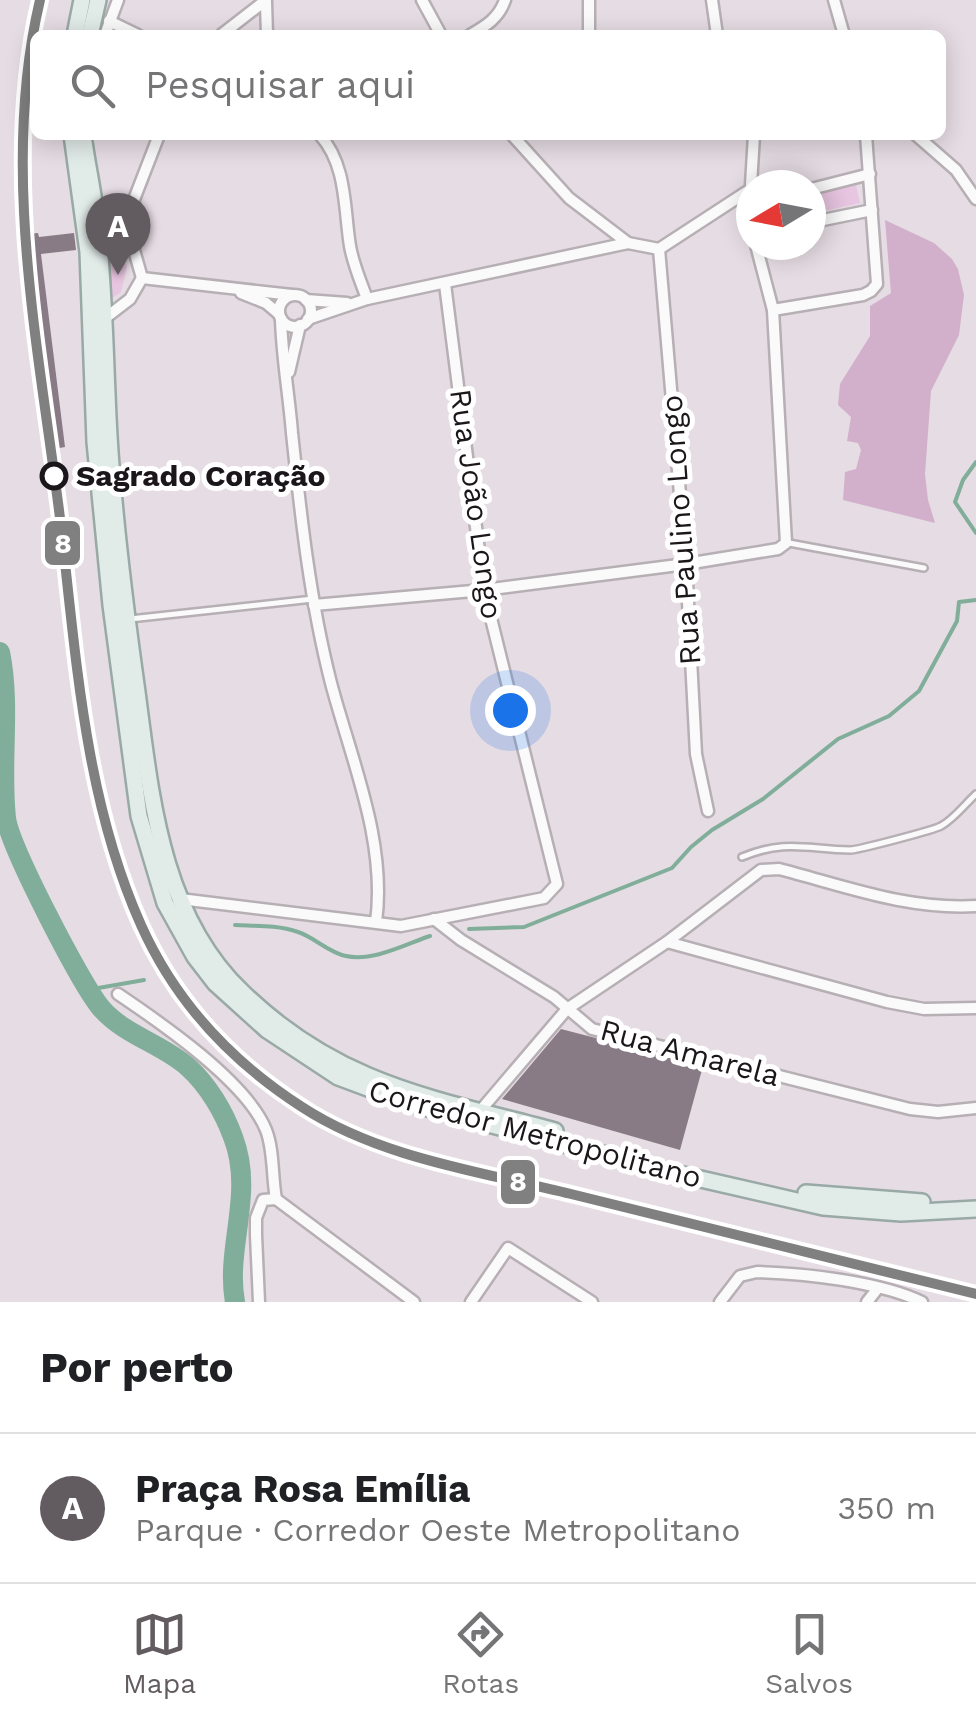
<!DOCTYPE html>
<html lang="pt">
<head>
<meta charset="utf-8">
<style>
	:root { --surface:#fff; --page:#f6f6f6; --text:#202124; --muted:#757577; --line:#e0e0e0; --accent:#625b60 }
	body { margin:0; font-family:"Work Sans",sans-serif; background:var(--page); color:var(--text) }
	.compass { position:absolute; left:736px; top:170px; width:90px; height:90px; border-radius:50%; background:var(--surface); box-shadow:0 5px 25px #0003; rotate:260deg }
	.you { position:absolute; left:510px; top:710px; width:35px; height:35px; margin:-25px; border:8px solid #fff; border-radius:50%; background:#1a73e8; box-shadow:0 0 0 15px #1a73e833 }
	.badge { display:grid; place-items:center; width:65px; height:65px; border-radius:50%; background:var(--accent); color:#fff; font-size:32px; font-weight:700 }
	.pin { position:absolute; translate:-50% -82px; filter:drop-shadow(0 2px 5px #0008) }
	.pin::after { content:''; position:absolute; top:52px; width:35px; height:30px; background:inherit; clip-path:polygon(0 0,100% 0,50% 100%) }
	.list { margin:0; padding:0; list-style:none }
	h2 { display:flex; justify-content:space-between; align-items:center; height:130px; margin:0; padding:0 40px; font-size:42px }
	h2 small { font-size:32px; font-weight:400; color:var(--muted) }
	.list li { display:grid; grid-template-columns:65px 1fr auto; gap:30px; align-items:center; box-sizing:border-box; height:150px; padding:0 40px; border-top:2px solid var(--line) }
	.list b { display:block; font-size:38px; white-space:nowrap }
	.list p { margin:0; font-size:32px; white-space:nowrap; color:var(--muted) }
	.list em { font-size:32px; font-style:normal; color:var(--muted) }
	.icon { flex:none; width:55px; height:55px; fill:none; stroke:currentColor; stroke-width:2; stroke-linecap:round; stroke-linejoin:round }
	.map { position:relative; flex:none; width:976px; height:1302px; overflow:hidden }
	.search { position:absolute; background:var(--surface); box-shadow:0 5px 25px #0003; left:30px; right:30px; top:30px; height:110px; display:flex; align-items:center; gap:25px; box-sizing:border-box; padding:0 35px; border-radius:15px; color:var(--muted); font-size:38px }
	.sheet { height:280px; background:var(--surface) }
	nav { display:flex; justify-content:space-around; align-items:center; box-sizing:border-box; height:140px; border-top:2px solid var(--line); background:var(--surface); font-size:28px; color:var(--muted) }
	nav a { display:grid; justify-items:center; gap:5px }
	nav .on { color:var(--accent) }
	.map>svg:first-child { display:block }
</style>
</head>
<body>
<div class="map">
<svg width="976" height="1302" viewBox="0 0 976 1302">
	<rect width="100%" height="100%" fill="#e6dce3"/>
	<!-- green -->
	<g fill="#e8c5e1">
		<path d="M856,185L860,203L819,212L814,205L817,194Z"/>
		<path d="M106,236L117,241L127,267L121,292L112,298Z"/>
	</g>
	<!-- forest -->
	<path fill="#d2b0cb" d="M885,220L934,243L952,259L958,269L964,295L959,335L931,391L925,474L928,500L935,523L843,500L845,472L856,469L861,450L858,443L847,441L851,417L838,405L840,384L870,336V306L891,293Z"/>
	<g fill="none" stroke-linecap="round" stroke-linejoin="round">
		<!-- stream -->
		<g stroke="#80ae9a" stroke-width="4">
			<path d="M976,462L963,480L955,502L976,533"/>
			<path d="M235,925C256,926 278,925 298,932C314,937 329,953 346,956C373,962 406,944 430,936"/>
			<path d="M469,929L524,927L672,868L691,847L712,830L763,799L838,739L889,716L919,691L957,621L959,602L976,600"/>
			<path d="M87,990L144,980"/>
		</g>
		<!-- river -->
		<path stroke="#80ae9a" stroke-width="20" d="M0,652C11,706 0,763 6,818C10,847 81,984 101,1008C124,1035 162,1044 188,1067C208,1085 224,1112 233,1137C255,1194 225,1247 235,1302"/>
	</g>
	<!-- building -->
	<g fill="#887b86">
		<path d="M38,233L39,237L74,233L76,250L41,254L65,447L54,449L27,239L28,234Z"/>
		<path d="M561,1029L703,1066L680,1150L502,1099Z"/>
	</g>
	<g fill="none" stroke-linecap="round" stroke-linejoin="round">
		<!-- service casing -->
		<g stroke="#b6afb4" stroke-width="10">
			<g id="service">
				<path d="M789,543L924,568"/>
				<path d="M130,619L313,599"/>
				<path d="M742,857C786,839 806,849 850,850C858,850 934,830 941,826C954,819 965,804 976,794"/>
			</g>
		</g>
		<!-- minor casing -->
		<g stroke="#b6afb4" stroke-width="15">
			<g id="minor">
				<path d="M422,0L441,35"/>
				<path d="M589,0V35"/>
				<path d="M712,0L717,35"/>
				<path d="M834,0L844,35"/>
				<path d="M266,3L267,35"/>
				<path d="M109,21L138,35"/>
				<path d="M105,35L118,0"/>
				<path d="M221,35L266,0"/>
				<path d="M470,35C486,26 499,18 505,0"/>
				<path d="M320,135C347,165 344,209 350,246C353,264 361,282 367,299"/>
				<path d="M512,135L569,198L628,243"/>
				<path d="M916,135L956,170L976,199"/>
				<path d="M751,185L754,135"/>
				<path d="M751,187V223"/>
				<path d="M811,189L870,174"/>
				<path d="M811,216L823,220L872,210"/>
				<path d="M123,228L159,135"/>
				<path d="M123,228L132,243L142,278"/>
				<path d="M659,249L686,564L696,754L708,811"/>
				<path d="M142,278L292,295"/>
				<path d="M241,293L266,303L279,314"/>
				<circle cx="295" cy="311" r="16"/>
				<path d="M306,300L347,303"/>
				<path d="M773,310L863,295L871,291L877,284L866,135"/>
				<path d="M104,319L130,299L142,278"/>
				<path d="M281,319C282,357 289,395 292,433C301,518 310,601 331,683C351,759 387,842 376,922"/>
				<path d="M308,319L367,299L628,243L659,249L751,189"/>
				<path d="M289,372L300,325"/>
				<path d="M314,605L484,590L686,564L778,549L786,543L773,310L756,245"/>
				<path d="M180,899L401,926L544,898L557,884L484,590L445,284"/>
				<path d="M434,919L461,940L554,997L592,1029L910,1109L938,1112L976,1108"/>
				<path d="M667,942L887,1002L924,1009L976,1008"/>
				<path d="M118,994C161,1023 247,1082 266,1130C274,1150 272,1178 276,1199"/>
				<path d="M480,1111L567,1009L667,942L761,870L779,869C845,886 907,910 976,906"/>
				<path d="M276,1199L414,1302"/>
				<path d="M259,1302L256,1235V1218L263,1200L276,1199"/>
				<path d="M471,1302L508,1248L592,1302"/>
				<path d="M720,1302L740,1276L757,1272C803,1273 881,1282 922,1302"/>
				<path d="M867,1302L878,1288"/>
			</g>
		</g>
		<!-- primary casing -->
		<g stroke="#99a9a5" stroke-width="20">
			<g id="primary">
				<path d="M75,35L82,0"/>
				<path d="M90,35L98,0"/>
				<path d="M72,135L88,252L95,442L111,605L139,816L165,903L195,957L215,983L267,1030L338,1077L405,1102L670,1172L823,1207L901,1213L976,1209"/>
				<path d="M83,135C87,165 94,195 97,225C105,295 105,366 109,436C114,522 125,607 137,692C151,797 161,915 242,992C338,1085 432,1098 555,1131"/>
				<path d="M806,1193L922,1202"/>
			</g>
		</g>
		<!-- service -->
		<use href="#service" stroke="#fbfafb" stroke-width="5"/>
		<!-- minor -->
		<use href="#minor" stroke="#fbfafb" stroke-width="10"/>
		<!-- primary -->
		<use href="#primary" stroke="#e1ebe8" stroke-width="15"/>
		<!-- rail-1 casing -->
		<g stroke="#fff" stroke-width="18">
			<path id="rail-1" d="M40,0C0,168 39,349 60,518C76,654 84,798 141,925C175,1001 232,1062 302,1107C380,1158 482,1172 571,1194C706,1227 841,1261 976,1294"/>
		</g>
		<!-- rail-1 -->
		<use href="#rail-1" stroke="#808080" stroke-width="10"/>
	</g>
	<!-- markers -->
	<circle fill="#fff" stroke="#1b161a" stroke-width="5" cx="54" cy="476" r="12"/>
	<g text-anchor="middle" stroke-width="10" stroke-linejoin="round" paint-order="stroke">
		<!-- stop labels -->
		<g font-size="30" font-weight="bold" fill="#1b161a" stroke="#fff" text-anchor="start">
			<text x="76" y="486">Sagrado Coração</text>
		</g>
		<!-- street labels -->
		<g font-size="30" fill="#1b161a" stroke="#fff">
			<text transform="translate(476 504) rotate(82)" y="10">Rua João Longo</text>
			<text transform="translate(681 530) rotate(-94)" y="10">Rua Paulino Longo</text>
			<text transform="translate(690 1053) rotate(15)" y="10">Rua Amarela</text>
			<text transform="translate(535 1134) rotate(15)" y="10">Corredor Metropolitano</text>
		</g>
	</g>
	<g stroke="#fff" stroke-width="4">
		<rect x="43" y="519" width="39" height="48" rx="10" fill="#808080"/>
		<rect x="499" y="1158" width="38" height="48" rx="10" fill="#808080"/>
	</g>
	<g font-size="28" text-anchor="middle" font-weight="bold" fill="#fff">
		<text x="63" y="553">8</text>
		<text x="518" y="1191">8</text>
	</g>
</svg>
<svg class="compass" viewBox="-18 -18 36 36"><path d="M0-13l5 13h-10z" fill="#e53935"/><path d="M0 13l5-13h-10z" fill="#757577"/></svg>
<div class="you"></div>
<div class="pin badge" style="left:118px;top:275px">A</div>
<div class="search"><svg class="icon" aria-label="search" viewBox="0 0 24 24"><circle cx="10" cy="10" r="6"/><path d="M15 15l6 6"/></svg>Pesquisar aqui</div>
</div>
<section class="sheet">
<h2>Por perto<small></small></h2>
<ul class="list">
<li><span class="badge">A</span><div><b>Praça Rosa Emília</b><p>Parque · Corredor Oeste Metropolitano</p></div><em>350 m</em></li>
</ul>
</section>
<nav>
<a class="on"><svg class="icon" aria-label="map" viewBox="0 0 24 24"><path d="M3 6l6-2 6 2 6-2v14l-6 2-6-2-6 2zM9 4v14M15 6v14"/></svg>Mapa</a>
<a><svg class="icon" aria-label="directions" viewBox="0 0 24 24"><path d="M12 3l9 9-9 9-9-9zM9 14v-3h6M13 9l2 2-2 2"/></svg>Rotas</a>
<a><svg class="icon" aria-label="saved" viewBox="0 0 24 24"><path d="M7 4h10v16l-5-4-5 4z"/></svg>Salvos</a>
</nav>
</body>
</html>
